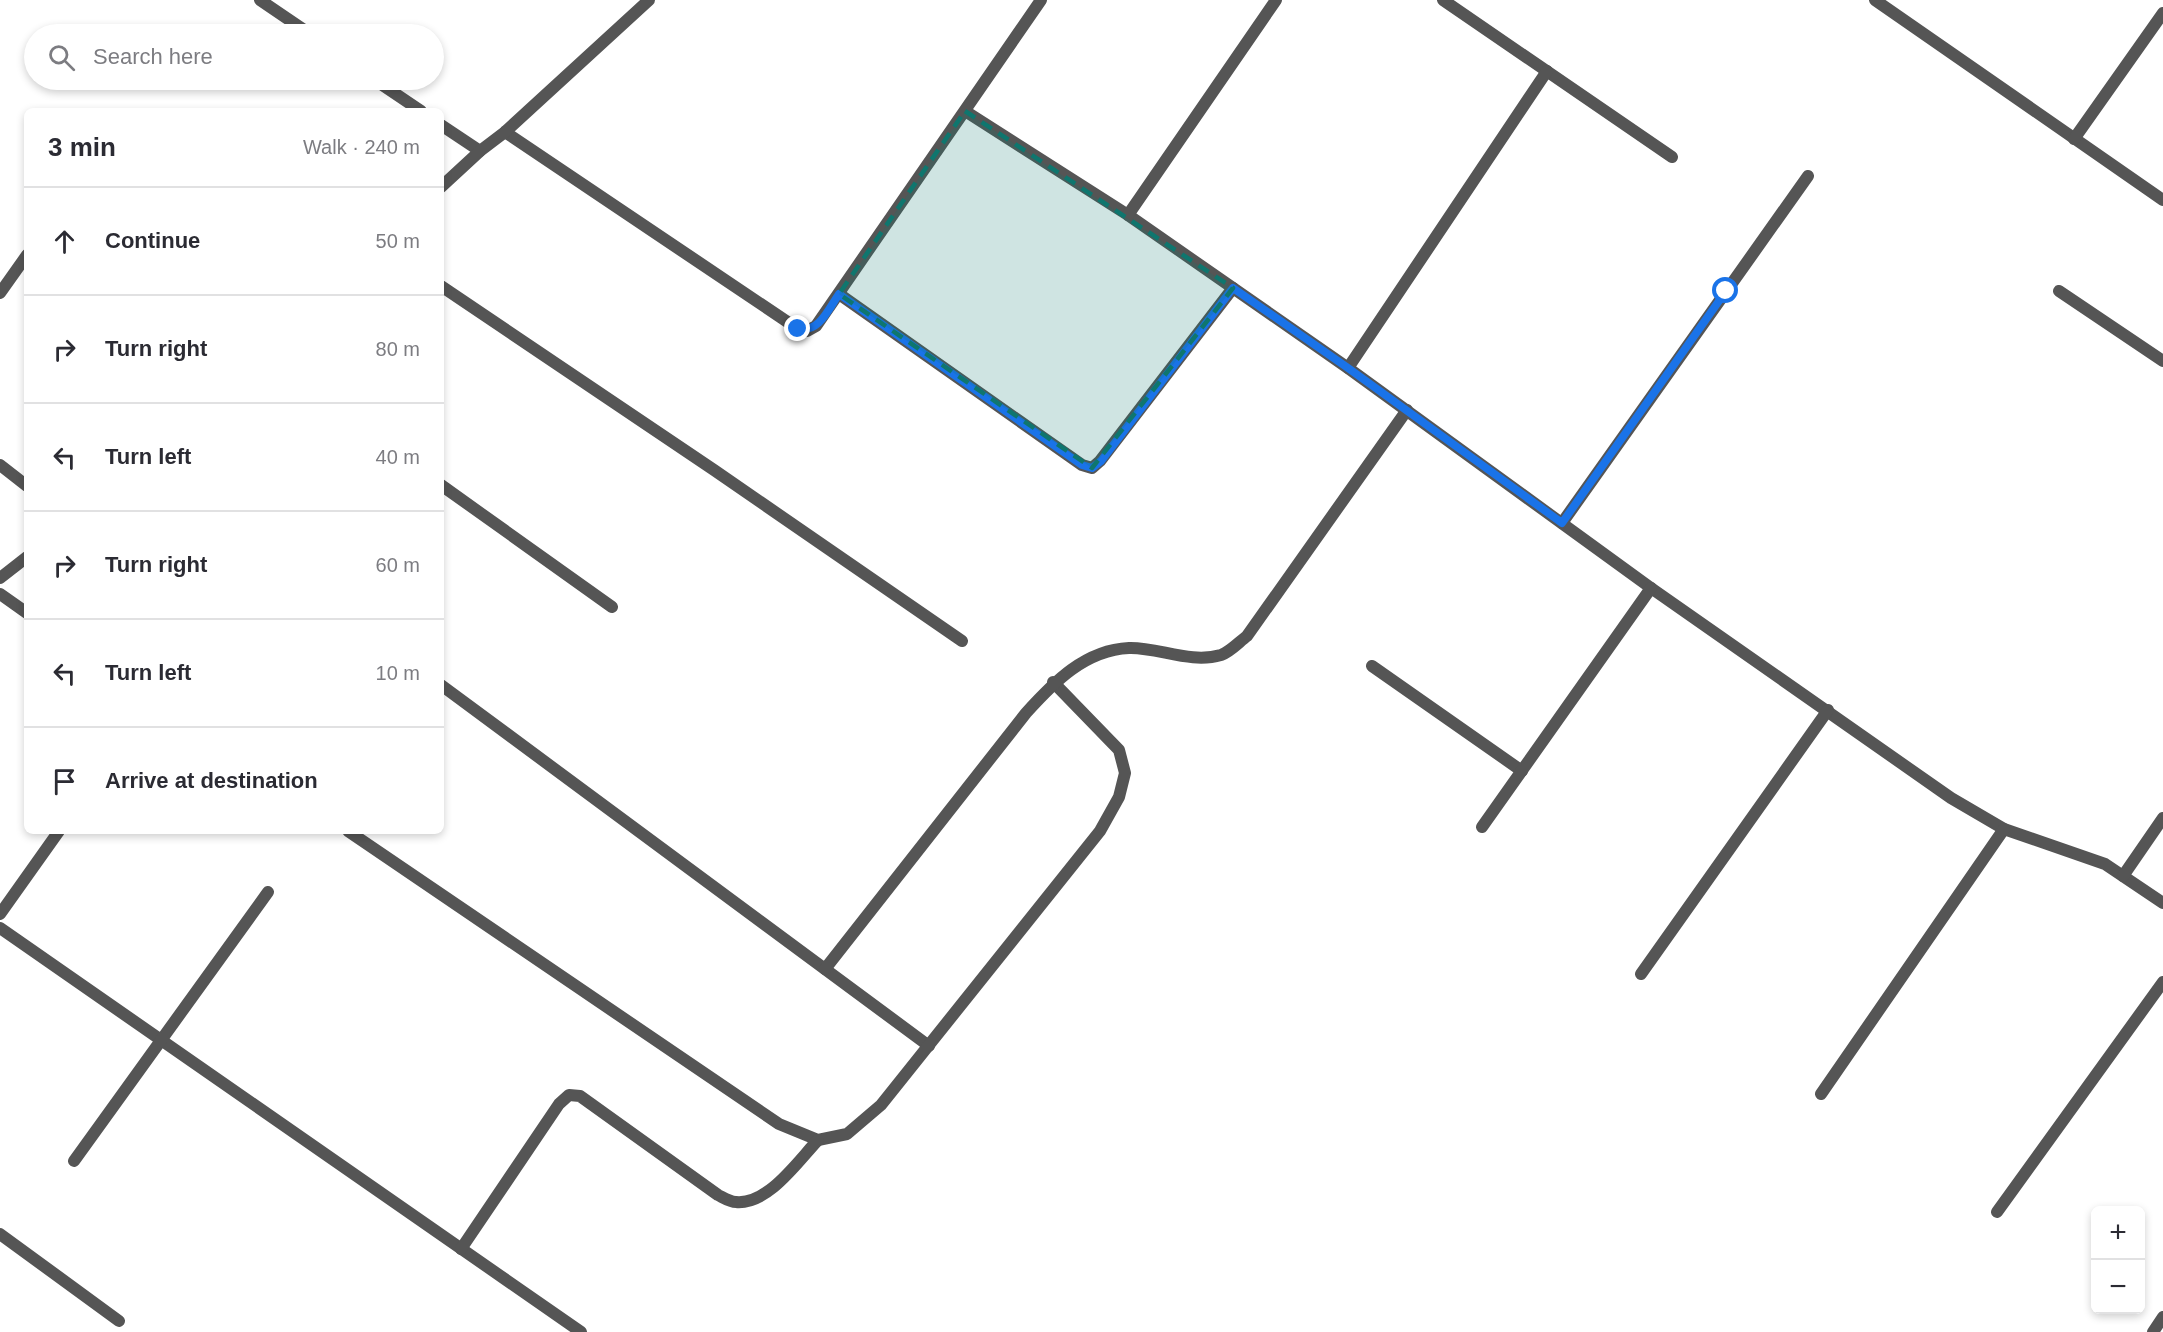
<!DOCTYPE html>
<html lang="en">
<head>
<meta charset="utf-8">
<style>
	:root { --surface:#fff; --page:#f2f2f3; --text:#2b2b33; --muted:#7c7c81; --line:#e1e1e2 }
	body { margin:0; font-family:Helvetica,sans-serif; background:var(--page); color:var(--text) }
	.controls { position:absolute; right:18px; bottom:18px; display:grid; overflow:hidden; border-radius:9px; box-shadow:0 3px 9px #0003 }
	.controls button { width:54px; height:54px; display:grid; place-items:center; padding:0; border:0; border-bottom:2px solid var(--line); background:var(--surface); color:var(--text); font:30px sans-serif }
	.stop { position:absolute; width:18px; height:18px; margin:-14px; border:4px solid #1a73e8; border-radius:50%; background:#fff }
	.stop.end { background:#1a73e8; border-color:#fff; box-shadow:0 2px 6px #0008 }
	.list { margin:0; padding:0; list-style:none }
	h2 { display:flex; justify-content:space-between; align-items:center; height:78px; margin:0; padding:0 24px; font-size:26px }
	h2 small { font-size:20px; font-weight:400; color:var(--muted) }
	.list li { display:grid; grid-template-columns:39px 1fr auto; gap:18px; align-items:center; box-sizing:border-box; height:108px; padding:0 24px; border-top:2px solid var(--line) }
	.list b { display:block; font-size:22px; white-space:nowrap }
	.list em { font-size:20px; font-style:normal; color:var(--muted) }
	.icon { flex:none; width:33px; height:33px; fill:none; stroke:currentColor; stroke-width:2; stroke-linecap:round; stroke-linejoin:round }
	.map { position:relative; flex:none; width:2163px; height:1332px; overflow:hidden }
	.search { position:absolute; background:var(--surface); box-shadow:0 3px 9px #0003; left:24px; top:24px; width:420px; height:66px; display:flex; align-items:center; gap:15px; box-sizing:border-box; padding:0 21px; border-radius:33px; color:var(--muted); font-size:22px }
	.panel { position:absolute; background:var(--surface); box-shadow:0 3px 9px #0003; left:24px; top:108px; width:420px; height:726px; border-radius:9px }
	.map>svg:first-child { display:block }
</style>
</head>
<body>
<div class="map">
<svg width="2163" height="1332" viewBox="0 0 2163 1332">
	<rect width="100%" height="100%" fill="#fff"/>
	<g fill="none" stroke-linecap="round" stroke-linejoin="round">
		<!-- minor -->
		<g stroke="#555" stroke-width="12">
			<path d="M260,0L310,34"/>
			<path d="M1443,0L1672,157"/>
			<path d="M1875,0L2163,200"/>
			<path d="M375,80L421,111"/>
			<path d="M965,111L1128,215L1348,368L1651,588L1951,798L2004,829L2105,864L2163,903"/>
			<path d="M441,125L480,151"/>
			<path d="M505,132L798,329L807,331L816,326L1041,0"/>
			<path d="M2074,139L2163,13"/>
			<path d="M1128,215L1276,0"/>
			<path d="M441,286L714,470L962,641"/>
			<path d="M2059,291L2163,361"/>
			<path d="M0,293L27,255"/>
			<path d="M839,294L1082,465L1092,468L1100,461L1233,288"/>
			<path d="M1348,368L1547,71"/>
			<path d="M0,465L27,486"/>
			<path d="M441,485L612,607"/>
			<path d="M1562,523L1808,176"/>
			<path d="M0,594L27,613"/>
			<path d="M1372,666L1522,771"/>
			<path d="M441,685L929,1046"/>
			<path d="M1482,827L1651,588"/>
			<path d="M348,831L779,1124L818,1140L847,1134L881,1105L1100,831L1119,797L1125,773L1119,750L1053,682"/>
			<path d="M2123,876L2163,818"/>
			<path d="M0,914L59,831"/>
			<path d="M0,928L581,1332"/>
			<path d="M825,969L1026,713C1054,682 1085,650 1129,648C1158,647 1190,664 1221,655C1230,652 1239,642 1247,636L1407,410"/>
			<path d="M1641,974L1828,710"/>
			<path d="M1821,1094L2004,829"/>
			<path d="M74,1161L268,892"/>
			<path d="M1997,1212L2163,982"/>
			<path d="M0,1234L119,1321"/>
			<path d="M461,1249L559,1104L569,1095L580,1096L718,1195C724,1198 730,1202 736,1202C768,1205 798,1161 818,1140"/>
			<path d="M2153,1332L2163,1317"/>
		</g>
		<!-- tertiary -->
		<g stroke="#555" stroke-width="12">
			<path d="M441,187L480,151L505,132L649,0"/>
			<path d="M0,578L27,557"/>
		</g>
	</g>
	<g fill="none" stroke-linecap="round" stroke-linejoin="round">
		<!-- route -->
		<path stroke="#1a73e8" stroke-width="8" d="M798,329C819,333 828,310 839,294L1082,465L1092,468L1101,461L1233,288L1348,368L1562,523L1726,291"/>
	</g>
	<!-- marked area -->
	<path fill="#0f766e" fill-opacity="0.2" stroke="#0f766e" stroke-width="4.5" stroke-dasharray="12 8" stroke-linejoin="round" d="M965,111L1233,288L1092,468L839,294Z"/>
</svg>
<div class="controls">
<button>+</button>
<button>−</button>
</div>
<div class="stop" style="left:1726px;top:291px"></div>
<div class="stop end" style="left:798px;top:329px"></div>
<div class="search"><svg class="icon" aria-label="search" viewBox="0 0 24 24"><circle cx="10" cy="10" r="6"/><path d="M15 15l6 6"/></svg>Search here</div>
<section class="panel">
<h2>3 min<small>Walk · 240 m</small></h2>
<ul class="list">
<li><svg class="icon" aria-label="ahead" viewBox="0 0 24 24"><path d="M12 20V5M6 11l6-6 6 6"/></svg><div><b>Continue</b></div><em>50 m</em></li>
<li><svg class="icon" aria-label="right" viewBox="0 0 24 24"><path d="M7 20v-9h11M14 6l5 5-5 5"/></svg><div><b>Turn right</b></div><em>80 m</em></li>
<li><svg class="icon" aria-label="left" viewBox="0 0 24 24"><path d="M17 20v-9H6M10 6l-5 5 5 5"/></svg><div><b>Turn left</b></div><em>40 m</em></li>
<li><svg class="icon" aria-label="right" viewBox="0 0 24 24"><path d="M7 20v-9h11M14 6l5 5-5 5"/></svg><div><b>Turn right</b></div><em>60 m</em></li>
<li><svg class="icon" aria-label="left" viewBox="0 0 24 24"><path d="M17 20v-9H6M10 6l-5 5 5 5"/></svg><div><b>Turn left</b></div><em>10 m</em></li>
<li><svg class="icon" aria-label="arrive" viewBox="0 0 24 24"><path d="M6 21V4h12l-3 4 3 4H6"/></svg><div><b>Arrive at destination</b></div></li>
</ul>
</section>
</div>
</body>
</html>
